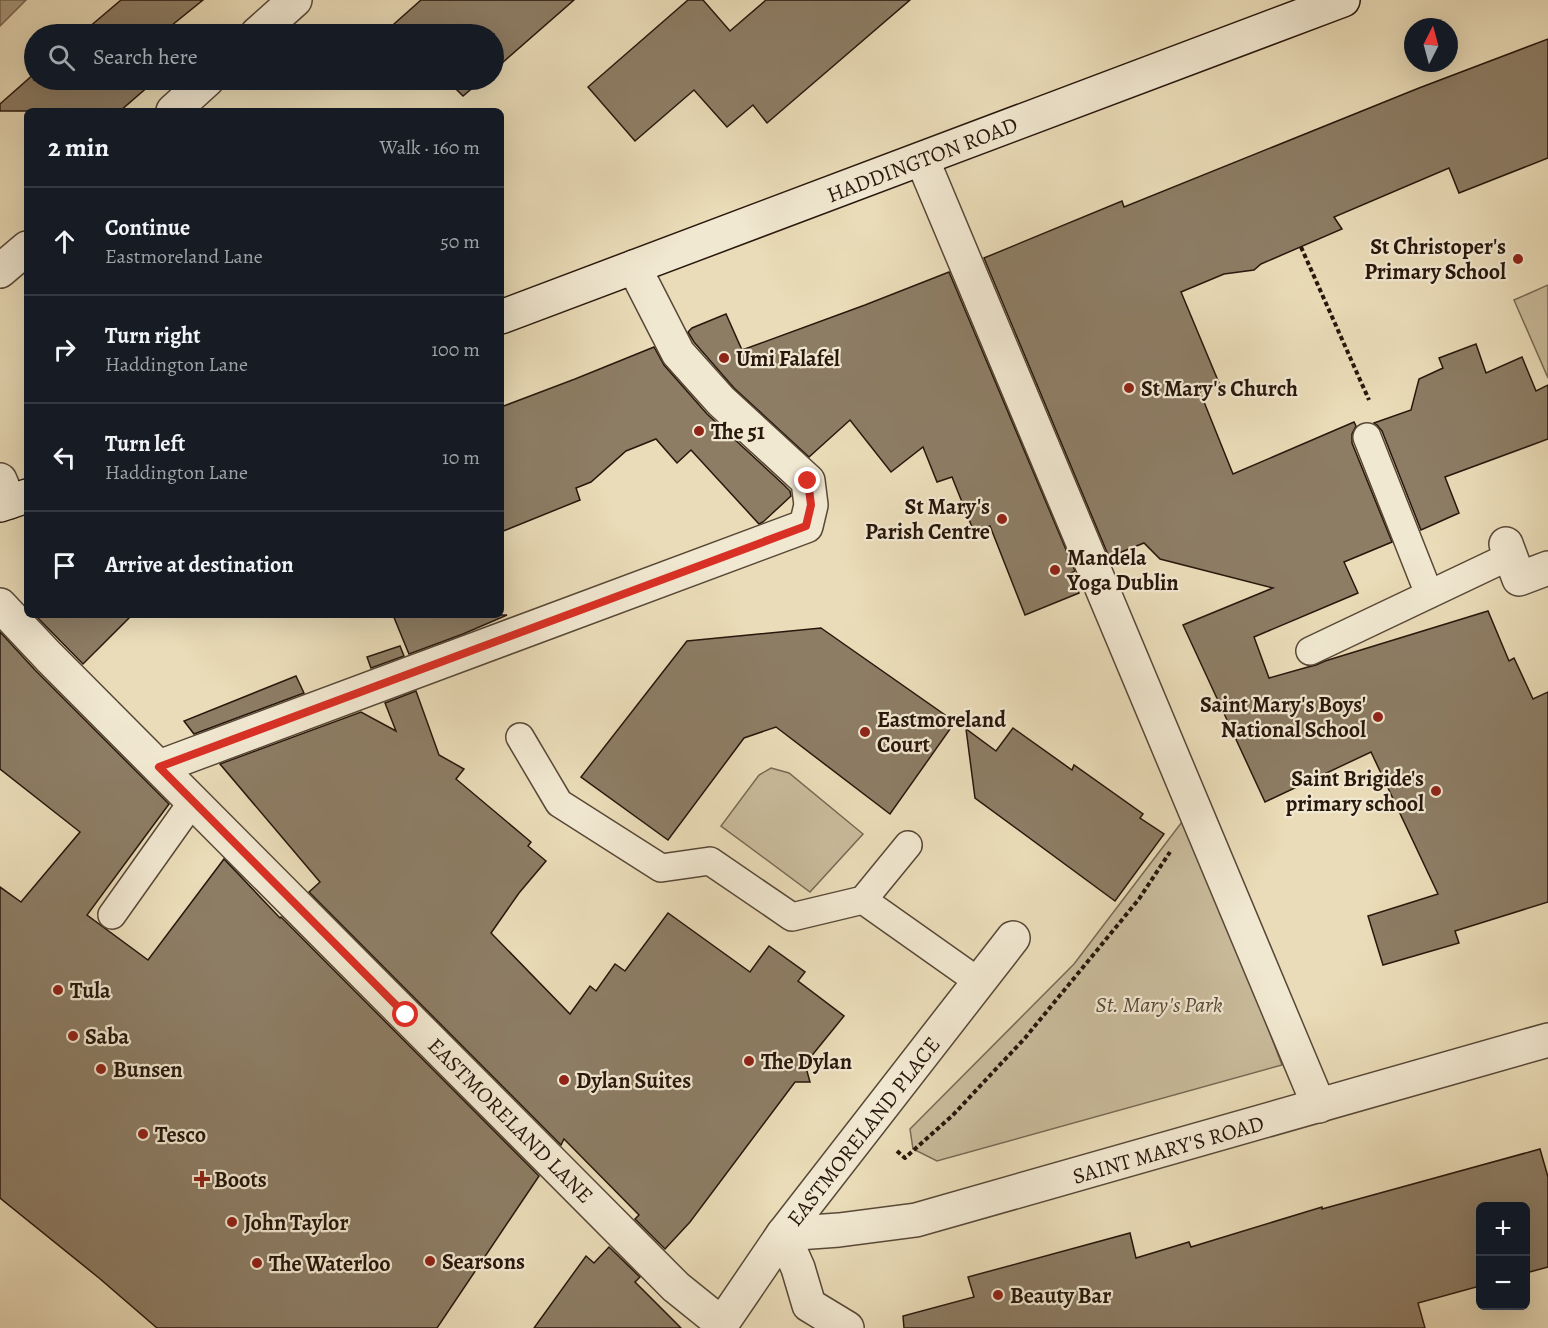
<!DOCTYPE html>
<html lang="en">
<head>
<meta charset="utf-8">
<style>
	:root { --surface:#171b24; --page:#242831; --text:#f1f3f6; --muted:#9ea1a6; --line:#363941 }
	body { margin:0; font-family:Alegreya,serif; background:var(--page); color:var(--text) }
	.controls { position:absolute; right:18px; bottom:18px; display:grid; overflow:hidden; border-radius:9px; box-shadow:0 6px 24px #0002 }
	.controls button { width:54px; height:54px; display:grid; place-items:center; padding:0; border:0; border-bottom:2px solid var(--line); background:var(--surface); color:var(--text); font:30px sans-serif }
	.compass { position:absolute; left:1404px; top:18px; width:54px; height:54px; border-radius:50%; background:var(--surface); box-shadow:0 6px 24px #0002; rotate:6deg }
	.stop { position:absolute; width:18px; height:18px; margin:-14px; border:4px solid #d93025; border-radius:50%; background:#fff }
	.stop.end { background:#d93025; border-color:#fff; box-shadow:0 2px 6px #0008 }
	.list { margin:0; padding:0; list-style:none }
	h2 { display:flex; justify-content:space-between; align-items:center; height:78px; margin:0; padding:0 24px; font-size:26px }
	h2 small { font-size:20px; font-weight:400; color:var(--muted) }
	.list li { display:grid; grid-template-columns:39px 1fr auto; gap:18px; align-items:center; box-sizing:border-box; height:108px; padding:0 24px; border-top:2px solid var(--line) }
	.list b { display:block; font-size:22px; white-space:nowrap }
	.list p { margin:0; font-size:20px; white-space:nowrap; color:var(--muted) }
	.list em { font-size:20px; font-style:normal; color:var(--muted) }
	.icon { flex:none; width:33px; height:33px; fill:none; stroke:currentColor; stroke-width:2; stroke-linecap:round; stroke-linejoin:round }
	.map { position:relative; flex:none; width:1548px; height:1328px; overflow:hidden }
	.search { position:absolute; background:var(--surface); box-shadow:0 6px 24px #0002; left:24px; top:24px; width:480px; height:66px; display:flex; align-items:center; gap:15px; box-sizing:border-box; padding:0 21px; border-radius:33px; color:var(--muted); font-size:22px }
	.panel { position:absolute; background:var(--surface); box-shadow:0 6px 24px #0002; left:24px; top:108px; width:480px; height:510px; border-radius:9px }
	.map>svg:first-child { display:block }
</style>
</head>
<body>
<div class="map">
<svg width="1548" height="1328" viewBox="0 0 1548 1328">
	<rect width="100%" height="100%" fill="#eadcb8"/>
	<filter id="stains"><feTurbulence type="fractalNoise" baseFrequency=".00333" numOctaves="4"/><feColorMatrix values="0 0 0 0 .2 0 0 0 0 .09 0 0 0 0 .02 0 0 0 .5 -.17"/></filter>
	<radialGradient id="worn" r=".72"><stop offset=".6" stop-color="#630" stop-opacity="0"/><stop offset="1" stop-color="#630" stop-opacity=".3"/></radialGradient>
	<!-- green -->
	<g fill="#c9bb9b" stroke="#786954" stroke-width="1.5">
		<path d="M1548,285V378L1514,300Z"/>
		<path d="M771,768L789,773L863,834L810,892L721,826L759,775Z"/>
		<path d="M1188,814L1190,823L1282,1065L937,1161L913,1149L910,1129L1074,964Z"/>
	</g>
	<!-- water -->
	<path fill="#a8997e" stroke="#756550" stroke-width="1.5" d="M0,0H26L0,26Z"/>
	<!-- building -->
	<g fill="#8d7d65" stroke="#28170c" stroke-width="1.5">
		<path d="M121,0H203L161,34H81Z"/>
		<path d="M421,0H574L494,70V34H404L394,24Z"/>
		<path d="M688,0H703L730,31L766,0H910L767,123L753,105L727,127L694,90L635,141L588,87Z"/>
		<path d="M1548,39V158L1459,193L1449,168L1334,217L1342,229L1261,264L1254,270L1224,274L1181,292L1219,383L1200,392L1233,474L1354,422L1356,426L1352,434V443L1392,542L1344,562L1358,593L1254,637L1269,678L1308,667L1316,665L1325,661L1488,611L1509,661L1514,658L1533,699L1548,692V902L1455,931L1459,943L1383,965L1368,916L1438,894L1371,752L1265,802L1183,625L1273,588L1160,559L1144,543L1109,557L984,258L1122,201L1124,207L1419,88Z"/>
		<path d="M34,74V80H145L150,85L120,111H0V104Z"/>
		<path d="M447,80H482L463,96Z"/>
		<path d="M949,272L1075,571L1071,573L1079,593L1025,615L990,526L974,532L952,477L937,482L923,447L891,472L850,420L809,457L734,388L694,342L688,332L692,328L726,314L742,350L865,305Z"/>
		<path d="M1476,344L1486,373L1522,357L1536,391L1548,385V439L1445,477L1459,513L1421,530L1382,431L1377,425L1374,423L1411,410L1419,379L1443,368L1439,358Z"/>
		<path d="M654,347L664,365L707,414L784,485L790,491L791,496L763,522L759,524L691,450L677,463L656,439L626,451L591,482L576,488L580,500L501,532V407L575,379Z"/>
		<path d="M35,615H132L83,664Z"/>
		<path d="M393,615H507L463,634L409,654Z"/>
		<path d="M821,628L955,722L890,814L776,727L744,738L668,840L581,777L687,641Z"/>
		<path d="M0,632L35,670L169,804L87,915L148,960L224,859L280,918L281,917L539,1176L437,1328H157L99,1278L0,1198V887L21,902L80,832L0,769Z"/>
		<path d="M400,646L404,656L371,668L367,657Z"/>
		<path d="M296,676L304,693L194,734L184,721Z"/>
		<path d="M416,691L439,755L464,769L456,779L531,842L528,846L546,861L519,893L491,933L570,1014L590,986L596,991L615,964L625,971L668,913L750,972L769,946L805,972L798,981L844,1016L805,1064L810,1082H795L690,1222L665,1249L635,1219L639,1215L564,1139L561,1145L309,892L320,882L220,764L361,712L396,731L385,703Z"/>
		<path d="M1013,728L1072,770L1074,765L1143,814L1140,818L1164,834L1115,901L975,798L966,729L996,751Z"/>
		<path d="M1540,1149L1548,1177V1267L1526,1273V1206H1480V1286L1418,1303L1425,1328H904L903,1316L974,1297L968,1277L1130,1233L1136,1258L1189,1242L1191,1247L1322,1207V1209Z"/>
		<path d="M609,1247L640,1277L635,1282L681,1328H534L586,1256L594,1263Z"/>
	</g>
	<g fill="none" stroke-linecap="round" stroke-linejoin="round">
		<!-- service casing -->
		<g stroke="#584837" stroke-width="30">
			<g id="service">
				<path d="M1367,437L1429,594"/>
				<path d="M1310,651L1510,556"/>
				<path d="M520,737L559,803L661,868L710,861L792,917L863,900L908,845"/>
				<path d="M863,900L979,982"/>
				<path d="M112,915L193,801"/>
			</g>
		</g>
		<!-- pedestrian casing -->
		<g stroke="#584837" stroke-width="36">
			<path id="pedestrian" d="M922,159L1319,1106"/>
		</g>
		<!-- minor casing -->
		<g stroke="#584837" stroke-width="36">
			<g id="minor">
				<path d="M257,34L295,0"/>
				<path d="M173,111L207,80"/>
				<path d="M0,271L27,248"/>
				<path d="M0,480L9,502"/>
				<path d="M1506,544L1519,579L1548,568"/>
				<path d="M0,605L49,657L676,1287L722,1324"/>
				<path d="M159,767L806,526L811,505L808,481L721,401L678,353L634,267"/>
				<path d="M847,1328L809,1305L798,1268L783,1234L1013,938"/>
			</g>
		</g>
		<!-- tertiary casing -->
		<g stroke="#584837" stroke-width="36">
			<path id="tertiary" d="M719,1328L783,1234L839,1230L916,1220L1548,1040"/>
		</g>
		<!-- secondary casing -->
		<g stroke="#28170c" stroke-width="36">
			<g id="secondary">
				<path d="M501,317L1343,0"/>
				<path d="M0,505L27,496"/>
			</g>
		</g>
		<!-- path -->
		<g stroke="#28170c" stroke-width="4" stroke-dasharray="4.5 3" stroke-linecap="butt">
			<path d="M1301,247L1369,400"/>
			<path d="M897,1151L905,1158L952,1116L1025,1038L1139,899L1170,852"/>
		</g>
		<!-- service -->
		<use href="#service" stroke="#f1e8d1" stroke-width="27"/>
		<!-- pedestrian -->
		<use href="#pedestrian" stroke="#f1e8d1" stroke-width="33"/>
		<!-- minor -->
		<use href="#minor" stroke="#f1e8d1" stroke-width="33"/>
		<!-- tertiary -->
		<use href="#tertiary" stroke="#f1e8d1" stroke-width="33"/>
		<!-- secondary -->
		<use href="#secondary" stroke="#f1e8d1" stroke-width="33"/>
	</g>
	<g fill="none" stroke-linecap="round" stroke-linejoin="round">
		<!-- route -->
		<path stroke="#d93025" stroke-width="8" d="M406,1015L159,767L806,526L811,505L808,481"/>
	</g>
	<!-- markers -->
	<g fill="#8f2418" stroke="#f1e8d1" stroke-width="2">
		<circle cx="1518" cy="259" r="6"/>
		<circle cx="724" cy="358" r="6"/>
		<circle cx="1129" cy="388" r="6"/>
		<circle cx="699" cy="431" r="6"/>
		<circle cx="1002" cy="519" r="6"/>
		<circle cx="1055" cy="570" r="6"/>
		<circle cx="1378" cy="717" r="6"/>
		<circle cx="865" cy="732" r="6"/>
		<circle cx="1436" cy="791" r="6"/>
		<circle cx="58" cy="990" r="6"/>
		<circle cx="73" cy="1036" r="6"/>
		<circle cx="749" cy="1061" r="6"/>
		<circle cx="101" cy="1069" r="6"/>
		<circle cx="564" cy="1080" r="6"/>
		<circle cx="143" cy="1134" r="6"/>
		<path d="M199 1170h6v6h6v6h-6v6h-6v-6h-6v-6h6z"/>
		<circle cx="232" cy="1222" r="6"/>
		<circle cx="430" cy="1261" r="6"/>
		<circle cx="257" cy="1263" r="6"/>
		<circle cx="998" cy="1295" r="6"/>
	</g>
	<g text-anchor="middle" stroke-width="4.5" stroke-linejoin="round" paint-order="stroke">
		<!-- street labels -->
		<g font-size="22" fill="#28170c" stroke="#f1e8d1">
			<text transform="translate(922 159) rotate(-21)" y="8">HADDINGTON ROAD</text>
			<text transform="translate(511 1120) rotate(45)" y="8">EASTMORELAND LANE</text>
			<text transform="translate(863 1131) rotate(-52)" y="8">EASTMORELAND PLACE</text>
			<text transform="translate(1168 1149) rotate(-16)" y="8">SAINT MARY'S ROAD</text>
		</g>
		<!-- poi labels -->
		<g font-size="22" font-weight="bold" fill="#28170c" stroke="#f1e8d1" text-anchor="start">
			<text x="1506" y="254" text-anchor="end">St Christoper's<tspan x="1506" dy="25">Primary School</tspan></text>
			<text x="736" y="366">Umi Falafel</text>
			<text x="1141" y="396">St Mary's Church</text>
			<text x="711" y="439">The 51</text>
			<text x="990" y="514" text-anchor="end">St Mary's<tspan x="990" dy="25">Parish Centre</tspan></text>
			<text x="1067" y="565">Mandela<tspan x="1067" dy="25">Yoga Dublin</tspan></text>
			<text x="1366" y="712" text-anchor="end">Saint Mary's Boys'<tspan x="1366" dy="25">National School</tspan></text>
			<text x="877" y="727">Eastmoreland<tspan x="877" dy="25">Court</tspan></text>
			<text x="1424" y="786" text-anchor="end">Saint Brigide's<tspan x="1424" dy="25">primary school</tspan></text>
			<text x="70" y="998">Tula</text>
			<text x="85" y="1044">Saba</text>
			<text x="761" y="1069">The Dylan</text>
			<text x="113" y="1077">Bunsen</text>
			<text x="576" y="1088">Dylan Suites</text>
			<text x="155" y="1142">Tesco</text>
			<text x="214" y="1187">Boots</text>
			<text x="244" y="1230">John Taylor</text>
			<text x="442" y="1269">Searsons</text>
			<text x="269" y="1271">The Waterloo</text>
			<text x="1010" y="1303">Beauty Bar</text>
		</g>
		<!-- park labels -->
		<g font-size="22" font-style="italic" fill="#584837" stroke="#f1e8d1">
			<text x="1159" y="1012">St. Mary's Park</text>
		</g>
	</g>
	<rect width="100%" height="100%" filter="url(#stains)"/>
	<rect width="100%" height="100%" fill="url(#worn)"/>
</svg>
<div class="controls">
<button>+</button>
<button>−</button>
</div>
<svg class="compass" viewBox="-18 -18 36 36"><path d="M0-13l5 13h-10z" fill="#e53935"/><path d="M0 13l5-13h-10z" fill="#9ea1a6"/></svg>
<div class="stop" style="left:406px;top:1015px"></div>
<div class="stop end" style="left:808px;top:481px"></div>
<div class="search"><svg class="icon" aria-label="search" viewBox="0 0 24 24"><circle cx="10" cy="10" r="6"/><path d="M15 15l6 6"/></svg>Search here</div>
<section class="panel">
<h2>2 min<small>Walk · 160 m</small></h2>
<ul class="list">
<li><svg class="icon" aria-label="ahead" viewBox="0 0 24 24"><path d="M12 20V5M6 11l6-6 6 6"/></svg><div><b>Continue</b><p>Eastmoreland Lane</p></div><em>50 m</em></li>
<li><svg class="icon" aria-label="right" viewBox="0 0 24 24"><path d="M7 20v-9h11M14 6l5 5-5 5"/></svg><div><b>Turn right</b><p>Haddington Lane</p></div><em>100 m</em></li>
<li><svg class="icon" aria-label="left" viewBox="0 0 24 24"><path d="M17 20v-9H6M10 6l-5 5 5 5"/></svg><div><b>Turn left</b><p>Haddington Lane</p></div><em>10 m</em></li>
<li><svg class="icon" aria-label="arrive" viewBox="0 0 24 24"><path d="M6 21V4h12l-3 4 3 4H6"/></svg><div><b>Arrive at destination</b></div></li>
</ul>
</section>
</div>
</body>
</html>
